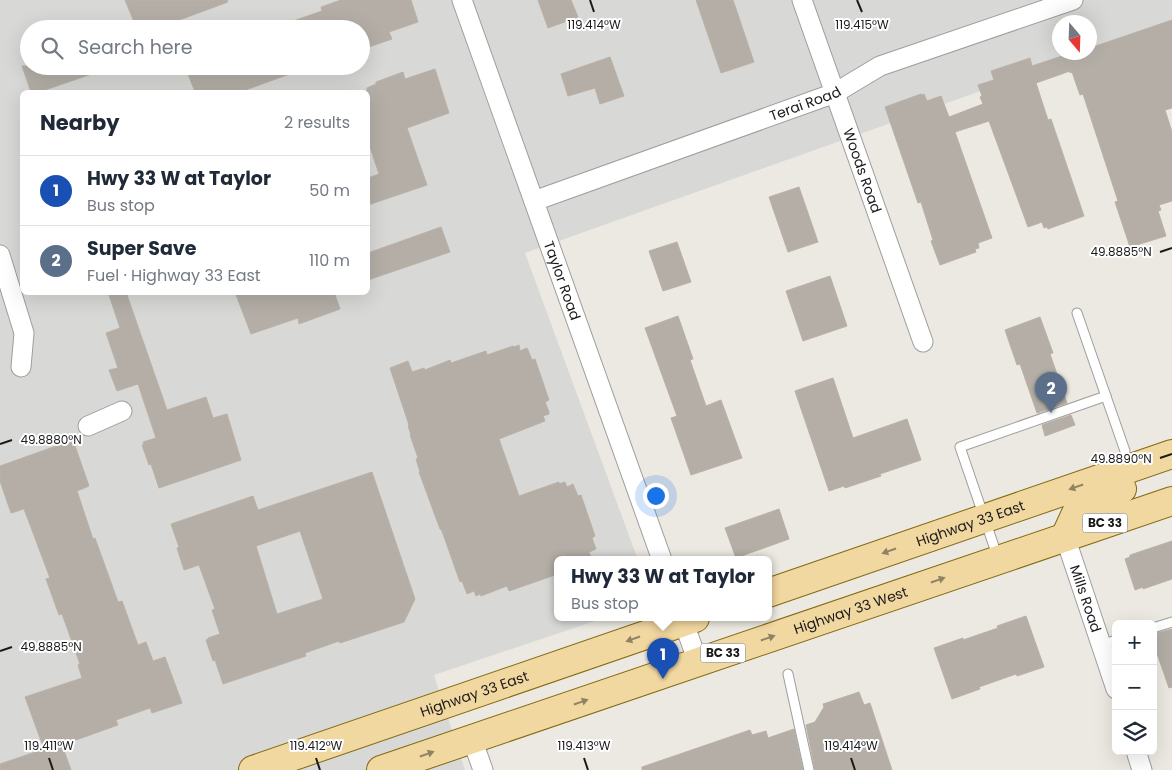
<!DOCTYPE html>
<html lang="en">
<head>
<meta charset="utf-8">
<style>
	:root { --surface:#fff; --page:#f2f2f3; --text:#1f2937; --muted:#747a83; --line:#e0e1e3; --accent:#ea580c }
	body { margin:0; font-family:Poppins,sans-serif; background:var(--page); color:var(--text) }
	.controls { position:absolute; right:15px; bottom:15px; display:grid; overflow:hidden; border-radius:8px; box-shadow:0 5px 20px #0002 }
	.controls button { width:45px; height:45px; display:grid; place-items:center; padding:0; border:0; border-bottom:1px solid var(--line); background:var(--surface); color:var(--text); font:25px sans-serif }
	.compass { position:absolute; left:1052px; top:15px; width:45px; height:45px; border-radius:50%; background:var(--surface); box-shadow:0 5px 20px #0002; rotate:161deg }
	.you { position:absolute; left:655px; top:495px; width:18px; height:18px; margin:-12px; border:4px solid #fff; border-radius:50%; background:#1a73e8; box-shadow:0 0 0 8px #1a73e833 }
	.badge { display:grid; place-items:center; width:32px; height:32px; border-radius:50%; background:var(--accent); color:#fff; font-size:16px; font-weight:700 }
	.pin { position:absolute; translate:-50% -41px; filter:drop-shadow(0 1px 2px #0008) }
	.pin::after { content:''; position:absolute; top:26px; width:18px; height:15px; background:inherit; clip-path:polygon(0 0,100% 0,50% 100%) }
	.popup { position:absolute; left:554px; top:556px; width:218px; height:65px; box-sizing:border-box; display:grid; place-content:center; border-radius:8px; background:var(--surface); filter:drop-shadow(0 1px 4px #0005); font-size:16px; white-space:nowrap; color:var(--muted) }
	.popup b { font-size:19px; color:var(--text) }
	.popup::after { content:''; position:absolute; left:50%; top:100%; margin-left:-10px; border:10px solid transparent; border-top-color:var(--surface) }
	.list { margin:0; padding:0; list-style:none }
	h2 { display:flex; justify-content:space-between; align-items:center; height:65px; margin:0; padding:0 20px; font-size:21px }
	h2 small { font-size:16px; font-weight:400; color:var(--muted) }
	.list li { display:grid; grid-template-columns:32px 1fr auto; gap:15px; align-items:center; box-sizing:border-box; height:70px; padding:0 20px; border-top:1px solid var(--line) }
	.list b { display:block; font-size:19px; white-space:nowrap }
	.list p { margin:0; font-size:16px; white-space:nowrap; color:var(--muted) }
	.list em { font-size:16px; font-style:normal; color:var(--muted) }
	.icon { flex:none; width:28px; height:28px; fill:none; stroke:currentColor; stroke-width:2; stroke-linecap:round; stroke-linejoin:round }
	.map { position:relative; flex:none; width:1172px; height:770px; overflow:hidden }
	.search { position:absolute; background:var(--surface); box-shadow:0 5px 20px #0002; left:20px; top:20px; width:350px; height:55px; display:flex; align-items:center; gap:12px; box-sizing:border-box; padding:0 18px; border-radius:28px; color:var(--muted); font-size:19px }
	.panel { position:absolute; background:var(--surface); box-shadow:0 5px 20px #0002; left:20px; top:90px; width:350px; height:205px; border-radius:8px }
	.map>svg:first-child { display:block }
</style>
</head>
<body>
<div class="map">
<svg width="1172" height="770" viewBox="0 0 1172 770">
	<rect width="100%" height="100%" fill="#ebe9e1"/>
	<!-- residential -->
	<path fill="#d8d8d7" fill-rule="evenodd" d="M0,0H1172V23L525,253L638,560H558V618H604L434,675L465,770H0ZM1060,22H1090V52H1060ZM29,29H361V66H29ZM22,92H368V292H22Z"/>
	<!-- building -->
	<g fill="#b4aea7" stroke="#bbb1a5" fill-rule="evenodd">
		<path d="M125,0H227L228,2L155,29H137Z"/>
		<path d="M341,0H411L418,22L389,32L392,39L366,48L361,35V29H280L279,26L322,11L321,7Z"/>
		<path d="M538,0H571L578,17L548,28Z"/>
		<path d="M696,0H733L754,62L721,73Z"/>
		<path d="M1172,20V108L1165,110L1172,132V201L1159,205L1161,210L1158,211L1166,236L1130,247L1115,202L1118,201L1083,94L1080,95L1072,72L1070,73V71L1036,83L1048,120L1051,119L1084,216L1048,229L1047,227L1044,228L1042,222L1028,227L989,121L955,132L992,238L978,243L979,248L975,249L976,252L940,265L931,241L933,240L921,202L918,203L885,107L921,94L922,95L924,94L927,101L941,96L949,117L983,104L980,97L982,96L978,85L994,80L991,71L1030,58L1032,66L1065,55L1064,52H1090V48Z"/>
		<path d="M610,57L624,96L600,104L595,88L568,96L561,74Z"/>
		<path d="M22,66H105L106,69L39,92H31Z"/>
		<path d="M185,66H306V68L240,92H195Z"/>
		<path d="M435,69L449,113L407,128L427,185L368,205V178L379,174L368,141L367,88L376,84V82L403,72L405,79Z"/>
		<path d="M799,187L818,242L788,252L769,197Z"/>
		<path d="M441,227L450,252L368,280V253Z"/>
		<path d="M677,242L691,282L663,291L649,251Z"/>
		<path d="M830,276L847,326L803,341L786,291Z"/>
		<path d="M108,292H126L167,410L206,397L213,418L227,414L241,460L159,488L151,464L149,465L142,445L144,444L143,442L156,438L138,384L117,391L109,370L118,368L106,333L120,328Z"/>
		<path d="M235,292H334L340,309L299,324L298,318L251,334Z"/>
		<path d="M678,316L693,359L690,360L706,406L721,400L742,458L691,475L671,418L677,416L645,328Z"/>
		<path d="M1040,317L1053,353L1050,354L1067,403L1037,413L1020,364L1017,365L1005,330Z"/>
		<path d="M519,345L520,351L527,348L528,350L532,360L535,359L549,400L545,402L549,412V414L543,416L545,421L499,439L519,496L559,482V484L565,482L567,487L573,484L578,496L581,495L595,536L592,538L596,549L589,552L592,560H558V574L509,591L507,586L481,596L480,594L476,596L474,591L467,594L462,581L460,582L442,531L440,529L419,472H420L416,459L418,458L410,435H411L408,426L409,425L390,368L408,361L412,372L424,368L425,370L450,360L451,363L486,351L487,355L513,346L514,347Z"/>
		<path d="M833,378L853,438L907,419L921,460L880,474L881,476L845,488L844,486L829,491L795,391Z"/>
		<path d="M1071,415L1075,425L1045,436L1042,425Z"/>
		<path d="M73,440L89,486L77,491L93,539L95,538L118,602L122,601L138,645L146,642L153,661L165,657L182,703L152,713L150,708L116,720L118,725L62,745L71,770H0V764L44,749L25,697L82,678L78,665L80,664L62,614L59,615L46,579L50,578L24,509L11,513L0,481V466Z"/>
		<path d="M372,472L415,599L404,622L340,643L339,641L305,653L306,656L223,684L215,660L213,661L206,640L208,639V638L220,634L212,610L215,609L199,565L184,570L177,548L179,547L171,524L253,496L258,510ZM300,531L323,599L277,614L256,546Z"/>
		<path d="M779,509L789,539L736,558L725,528Z"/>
		<path d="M1172,541V579L1143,589V587L1135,590L1125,559L1130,557V555Z"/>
		<path d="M1026,616L1044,667L1017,676L1016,674L979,687L980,689L952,699L934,648L963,638V640L998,628L997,626Z"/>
		<path d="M1172,629V687L1169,688L1153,642V634Z"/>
		<path d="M859,692L864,705L870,703L892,770H815L806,725L815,722L824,707L823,704Z"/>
		<path d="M794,729L803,770H642V767L750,730L752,735L766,731L768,738Z"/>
	</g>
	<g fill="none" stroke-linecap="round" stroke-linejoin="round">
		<!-- service casing -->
		<g stroke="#9e9e9e" stroke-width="11">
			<g id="service">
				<path d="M1077,313L1125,451"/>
				<path d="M998,558L960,447L1106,396"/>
				<path d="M1153,628L1172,622"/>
				<path d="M1102,645L1116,640"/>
				<path d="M788,674L809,770"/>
			</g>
		</g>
		<!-- minor casing -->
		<g stroke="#9e9e9e" stroke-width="21">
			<g id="minor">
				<path id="s1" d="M462,0L662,560"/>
				<path id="s2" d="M802,0L923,342"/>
				<path id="s3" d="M534,201L835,93L880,66L1073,0"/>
				<path d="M0,255L24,333L21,367"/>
				<path d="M88,426L122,411"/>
				<path id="s4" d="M1065,537L1116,689"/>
				<path d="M682,618L698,662"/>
				<path d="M472,739L483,770"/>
				<path d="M1136,751L1142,770"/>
			</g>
		</g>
		<!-- primary casing -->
		<g stroke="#82690f" stroke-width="30">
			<g id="primary">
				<path d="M1065,537L1077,511L1094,499L1122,489"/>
				<path id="s5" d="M768,593L1172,454"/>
				<path id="s6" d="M253,770L695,618"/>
				<path id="s7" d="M381,770L1172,501"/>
			</g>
		</g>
		<!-- service -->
		<use href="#service" stroke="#fff" stroke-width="9"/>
		<!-- minor -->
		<use href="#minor" stroke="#fff" stroke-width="19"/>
		<!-- primary -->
		<use href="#primary" stroke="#f1d7a0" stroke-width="28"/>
	</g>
	<!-- one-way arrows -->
	<defs><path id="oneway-solid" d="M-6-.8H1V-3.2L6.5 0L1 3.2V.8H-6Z" transform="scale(1.25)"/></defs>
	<g fill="#908264">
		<use href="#oneway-solid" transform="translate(1076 487) rotate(161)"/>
		<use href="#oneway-solid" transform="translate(889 551) rotate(161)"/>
		<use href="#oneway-solid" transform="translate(938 580) rotate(-19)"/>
		<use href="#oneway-solid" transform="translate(768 638) rotate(-19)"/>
		<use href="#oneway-solid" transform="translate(633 639) rotate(161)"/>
		<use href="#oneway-solid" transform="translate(581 702) rotate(-19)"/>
		<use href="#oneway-solid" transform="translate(427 754) rotate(-19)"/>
	</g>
	<!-- ticks -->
	<path fill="none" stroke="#1a1a1a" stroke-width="2" d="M590,0L594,12M857,0L862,12M1160,252L1172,248M0,444L12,440M1160,458L1172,454M0,651L12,647M49,758L53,770M316,758L320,770M584,758L588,770M851,758L855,770"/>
	<g text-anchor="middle" stroke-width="4" stroke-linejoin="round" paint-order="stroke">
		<!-- shield labels -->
		<g fill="#fff" stroke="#5f5f5f" stroke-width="1">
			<rect x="1082.5" y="513.5" width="45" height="19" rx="4"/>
			<rect x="700.5" y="643.5" width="45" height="19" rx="4"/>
		</g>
		<g font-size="12" font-weight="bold" fill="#1a1a1a">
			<text x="1105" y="527">BC 33</text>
			<text x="723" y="657">BC 33</text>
		</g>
		<!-- street labels -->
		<g font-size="14" fill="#1a1a1a" stroke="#fff">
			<text dy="5" stroke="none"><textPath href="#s3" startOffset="288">Terai Road</textPath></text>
			<text dy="5" stroke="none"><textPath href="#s2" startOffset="181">Woods Road</textPath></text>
			<text dy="5" stroke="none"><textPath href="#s1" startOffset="298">Taylor Road</textPath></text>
			<text dy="5" stroke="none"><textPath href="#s5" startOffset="214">Highway 33 East</textPath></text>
			<text dy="5" stroke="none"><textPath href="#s4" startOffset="65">Mills Road</textPath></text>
			<text dy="5" stroke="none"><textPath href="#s7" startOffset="496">Highway 33 West</textPath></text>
			<text dy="5" stroke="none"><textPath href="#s6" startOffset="234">Highway 33 East</textPath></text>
		</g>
	</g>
	<g font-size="12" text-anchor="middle" fill="#1a1a1a" stroke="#fff" stroke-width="4" stroke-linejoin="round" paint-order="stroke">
		<text x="594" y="29">119.414°W</text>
		<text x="862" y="29">119.415°W</text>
		<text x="1121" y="256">49.8885°N</text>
		<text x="51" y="444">49.8880°N</text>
		<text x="1121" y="463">49.8890°N</text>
		<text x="51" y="651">49.8885°N</text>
		<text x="49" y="750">119.411°W</text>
		<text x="316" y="750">119.412°W</text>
		<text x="584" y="750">119.413°W</text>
		<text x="851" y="750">119.414°W</text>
	</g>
</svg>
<div class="controls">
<button>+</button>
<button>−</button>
<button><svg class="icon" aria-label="layers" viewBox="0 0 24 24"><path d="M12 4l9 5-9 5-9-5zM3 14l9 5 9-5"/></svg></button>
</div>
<svg class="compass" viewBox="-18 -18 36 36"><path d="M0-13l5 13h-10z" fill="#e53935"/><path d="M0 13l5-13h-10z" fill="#747a83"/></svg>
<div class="you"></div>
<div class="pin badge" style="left:663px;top:679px;background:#1a4fb4">1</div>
<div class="popup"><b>Hwy 33 W at Taylor</b>Bus stop</div>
<div class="pin badge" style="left:1051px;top:413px;background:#5c6f8a">2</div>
<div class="search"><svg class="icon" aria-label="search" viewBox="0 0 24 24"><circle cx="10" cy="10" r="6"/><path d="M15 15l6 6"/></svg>Search here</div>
<section class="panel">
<h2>Nearby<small>2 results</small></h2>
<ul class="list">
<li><span class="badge" style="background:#1a4fb4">1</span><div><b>Hwy 33 W at Taylor</b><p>Bus stop</p></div><em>50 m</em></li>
<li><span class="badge" style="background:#5c6f8a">2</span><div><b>Super Save</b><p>Fuel · Highway 33 East</p></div><em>110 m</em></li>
</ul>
</section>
</div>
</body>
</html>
